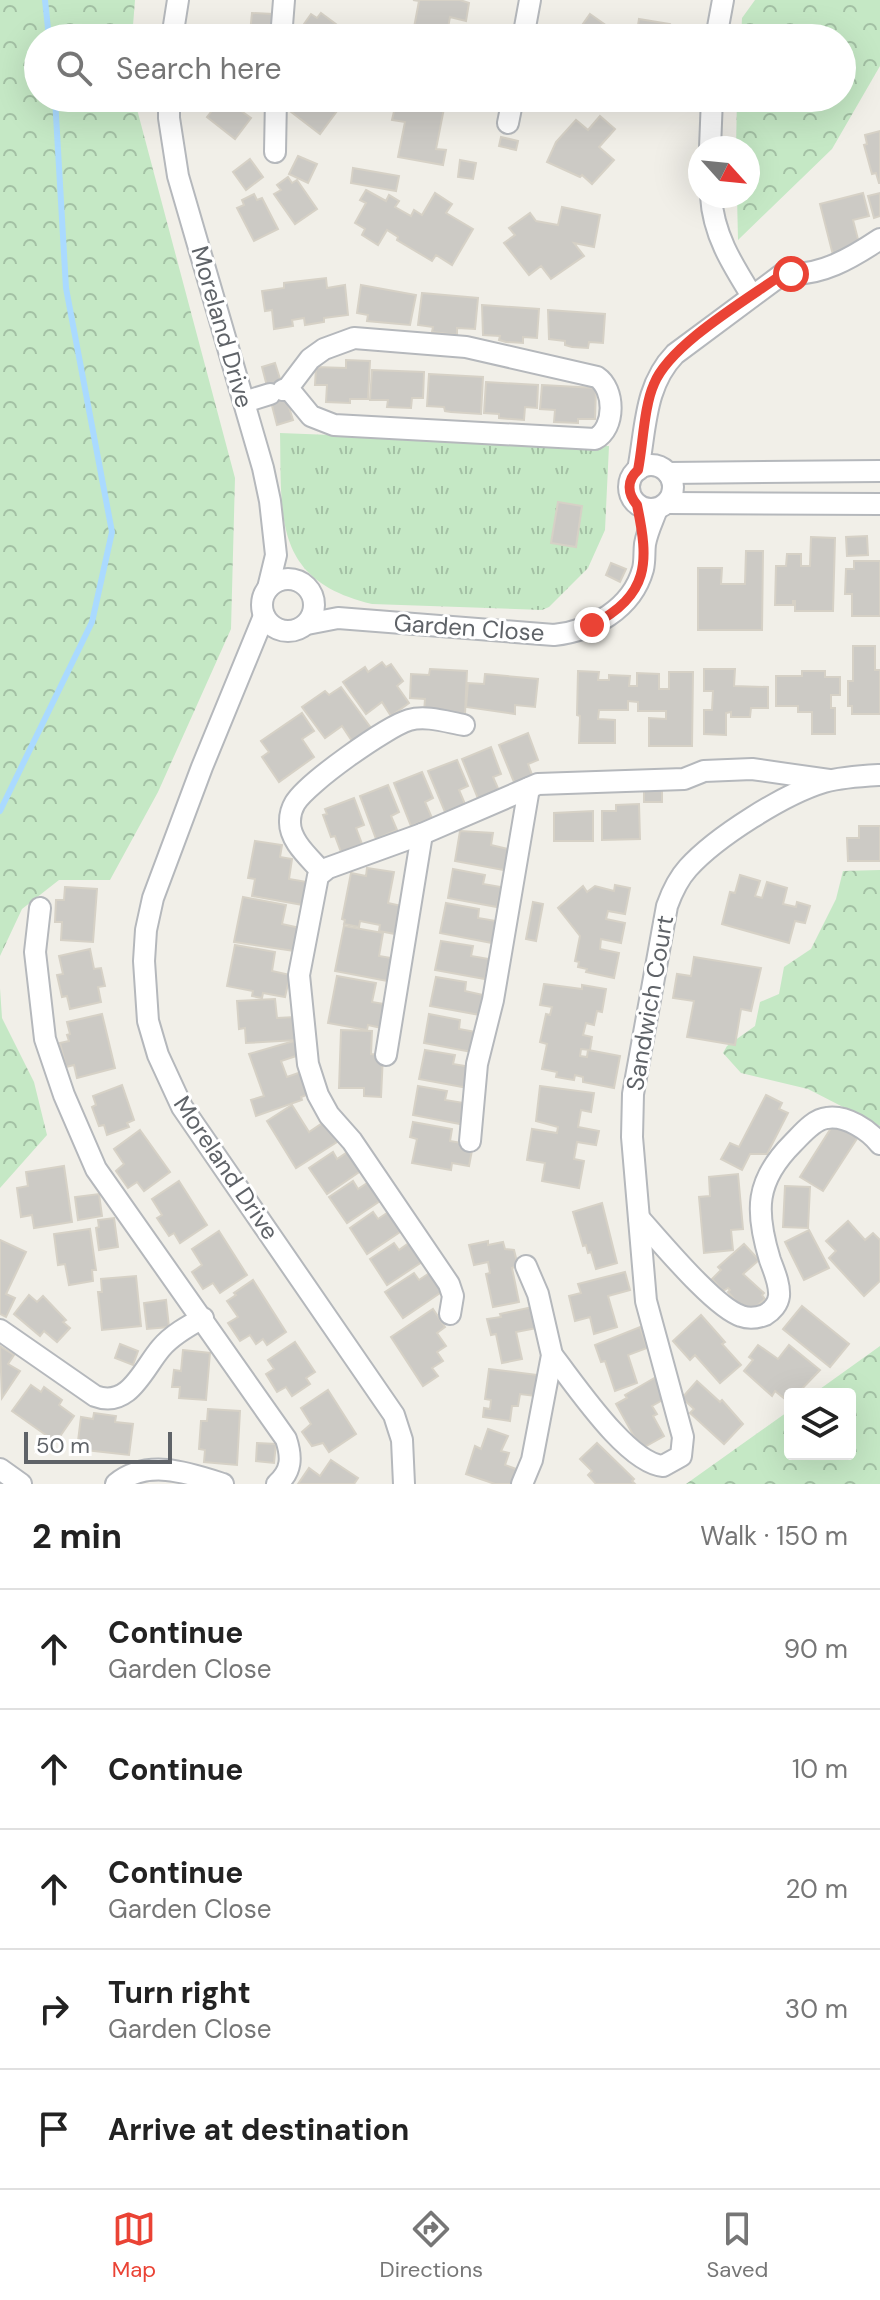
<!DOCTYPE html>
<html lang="en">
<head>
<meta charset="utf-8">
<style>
	:root { --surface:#fff; --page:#f6f6f6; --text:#222; --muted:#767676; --line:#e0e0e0; --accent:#ea4335 }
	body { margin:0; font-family:"DM Sans",sans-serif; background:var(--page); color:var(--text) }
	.controls { position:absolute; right:24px; bottom:24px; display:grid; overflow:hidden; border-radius:8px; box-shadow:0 8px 32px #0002 }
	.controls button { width:72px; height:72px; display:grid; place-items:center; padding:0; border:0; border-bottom:2px solid var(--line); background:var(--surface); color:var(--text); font:40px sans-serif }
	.compass { position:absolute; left:688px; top:136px; width:72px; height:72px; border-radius:50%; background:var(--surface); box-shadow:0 8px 32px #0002; rotate:117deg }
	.scale { position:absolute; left:24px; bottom:20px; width:148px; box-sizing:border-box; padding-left:8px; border:4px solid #5f6368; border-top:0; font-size:22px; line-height:28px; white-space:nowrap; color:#5f6368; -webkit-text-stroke:6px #fff; paint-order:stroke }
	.stop { position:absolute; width:24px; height:24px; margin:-18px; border:6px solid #ea4335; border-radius:50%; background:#fff }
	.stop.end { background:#ea4335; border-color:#fff; box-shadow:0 2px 8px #0008 }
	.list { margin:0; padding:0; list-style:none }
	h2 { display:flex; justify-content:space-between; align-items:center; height:104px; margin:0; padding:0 32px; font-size:34px }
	h2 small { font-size:26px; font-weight:400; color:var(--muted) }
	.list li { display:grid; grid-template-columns:52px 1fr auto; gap:24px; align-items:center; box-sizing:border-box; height:120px; padding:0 32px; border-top:2px solid var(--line) }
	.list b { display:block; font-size:30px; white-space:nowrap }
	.list p { margin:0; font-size:26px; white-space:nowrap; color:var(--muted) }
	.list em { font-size:26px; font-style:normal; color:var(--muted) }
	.icon { flex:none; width:44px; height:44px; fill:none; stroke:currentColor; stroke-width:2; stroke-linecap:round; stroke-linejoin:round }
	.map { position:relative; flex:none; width:880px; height:1484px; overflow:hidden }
	.search { position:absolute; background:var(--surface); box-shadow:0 8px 32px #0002; left:24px; right:24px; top:24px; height:88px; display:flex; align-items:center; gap:20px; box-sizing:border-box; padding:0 28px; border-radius:44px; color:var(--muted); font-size:30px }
	.sheet { height:704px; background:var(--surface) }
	nav { display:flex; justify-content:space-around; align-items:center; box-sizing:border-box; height:112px; border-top:2px solid var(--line); background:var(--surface); font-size:22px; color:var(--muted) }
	nav a { display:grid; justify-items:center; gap:4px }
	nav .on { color:var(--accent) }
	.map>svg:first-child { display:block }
</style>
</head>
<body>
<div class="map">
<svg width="880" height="1484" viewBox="0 0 880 1484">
	<defs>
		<pattern id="forest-crowns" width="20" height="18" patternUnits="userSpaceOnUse" patternTransform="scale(2)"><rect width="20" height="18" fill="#c5e8c5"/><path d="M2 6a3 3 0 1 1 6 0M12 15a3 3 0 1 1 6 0" fill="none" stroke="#a3c0a4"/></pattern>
		<pattern id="park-tufts" width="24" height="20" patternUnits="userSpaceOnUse" patternTransform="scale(2)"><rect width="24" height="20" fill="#c5e8c5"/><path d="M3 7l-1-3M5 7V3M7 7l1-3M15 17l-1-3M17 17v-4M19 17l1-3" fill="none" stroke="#a3c0a4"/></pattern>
	</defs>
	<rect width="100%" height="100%" fill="#f1efe8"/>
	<!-- forest -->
	<g fill="url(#forest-crowns)">
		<path d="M0,0H135L132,38H38V98H134L235,478L231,629L158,792L110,880H59L22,909L0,956Z"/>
		<path d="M755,0H880V66L832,149L738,240L737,196H748V148H736L737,98H842V38H741L742,18Z"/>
		<path d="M880,870V1126L808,1089L741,1073L723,1053L727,1046L755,1026L760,1002L779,994L784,967L811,949L836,899L843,871Z"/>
		<path d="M0,988L2,1018L34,1082L47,1135L0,1188Z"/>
		<path d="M880,1346V1484H686L790,1410V1454H850V1394H813Z"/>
	</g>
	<!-- park -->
	<path fill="url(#park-tufts)" d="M280,433L609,446L605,530L588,568L549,607L542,610L372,604C272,580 282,517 280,433Z"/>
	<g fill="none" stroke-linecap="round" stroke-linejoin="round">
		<!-- stream -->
		<g stroke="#aadaff" stroke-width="6">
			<path d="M45,0L49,38"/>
			<path d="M0,811L92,622L112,532L66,288L55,98"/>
		</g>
	</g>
	<!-- building -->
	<g fill="#cccac5" stroke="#d6d1c6" stroke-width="2">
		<path d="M413,0H460L469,3L466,21L450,17L446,38L413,33L419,1Z"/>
		<path d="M252,13L273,14L271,35L250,33Z"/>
		<path d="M321,13L348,33L345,38H311L306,34L310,29L304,24L311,14L317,18Z"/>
		<path d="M590,14L624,38H573Z"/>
		<path d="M639,19L670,24L668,38H636Z"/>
		<path d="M223,98L251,118L235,139L207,117L211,112L208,110L215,100L219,103Z"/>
		<path d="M294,98H319L337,111L320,134L290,111L294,106L290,103Z"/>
		<path d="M446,98L436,149L446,150L443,165L398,157L405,122L392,120L396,103L376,98Z"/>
		<path d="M600,116L615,129L599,147L614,160L592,184L582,175L580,177L547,162L556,142L576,120L588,130Z"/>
		<path d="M880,131V183H879L876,173L872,174L864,145L867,144L865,135Z"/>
		<path d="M501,137L518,141L516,150L499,146Z"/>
		<path d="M298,156L317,164L308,183L289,174Z"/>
		<path d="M250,159L263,177L246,190L233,172Z"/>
		<path d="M460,160L476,163L473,179L458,177Z"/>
		<path d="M353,168L399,176L396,191L351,183Z"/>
		<path d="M288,177L292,183L297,180L317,209L295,224L274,194L281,190L277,185Z"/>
		<path d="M366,190L386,201L389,195L399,201L395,207L411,216L414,210L422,215L435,193L452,204L446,213L473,229L452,265L436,255L432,261L397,240L398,237L387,230L378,245L362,235L365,229L355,223L366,203L360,200Z"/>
		<path d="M863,193L869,216L853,220L860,247L833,255L820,204Z"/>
		<path d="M880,193V216L874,218L868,196Z"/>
		<path d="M254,194L257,200L262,198L278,229L254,241L237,208L244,205L242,200Z"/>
		<path d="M562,207L600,215L594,247L574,243L584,256L551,279L541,266L529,275L504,243L515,235L509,228L530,213L536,221L558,225Z"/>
		<path d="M326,278L327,288L345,285L348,315L324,318V322L305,325L304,318L292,320L293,326L274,329L272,310L265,311L262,291L284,288V283Z"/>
		<path d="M361,285L416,295L410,325L367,321L368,315L357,313Z"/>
		<path d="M422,293L478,298L475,329L457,328V335L432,332L433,327L418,325Z"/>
		<path d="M482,305L539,309L537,338L523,337V343L506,342L499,340L500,336L483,335Z"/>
		<path d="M548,310L605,314L603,343L589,342L588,348L572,347L565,345V341L549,339Z"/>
		<path d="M346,360L370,361L368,399H350V403L326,402L327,385H315L316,367L346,368Z"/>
		<path d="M275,363L293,420L277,425L262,367Z"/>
		<path d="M372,370L424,372L423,398H412L411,408L387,407L388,400H370Z"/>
		<path d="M429,374L483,377L481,414L451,412L445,411L444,407L427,406Z"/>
		<path d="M486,382L538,385L537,408L525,407L524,420L499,418V414L484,413Z"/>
		<path d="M542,385L596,388L595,419H578V423L554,422L555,410L540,409Z"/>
		<path d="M558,502L582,506L576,547L551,543Z"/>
		<path d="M867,536L868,555L847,556L846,537Z"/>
		<path d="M811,537L835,538L833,611H795V601H793V605H775L776,566H786L787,554H801V566H810Z"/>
		<path d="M746,551H763L762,630H698V568H722L721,584H745Z"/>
		<path d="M854,561H880V616H852V594H845L846,569H854Z"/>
		<path d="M611,563L626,569L620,582L606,575Z"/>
		<path d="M853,646H875V670H880V714H852V706H848V681H853Z"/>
		<path d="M382,662L386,667L391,664L403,681L397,686L409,703L391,716L382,702L366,714L343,682L365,667L368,672Z"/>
		<path d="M430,669L467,671L465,714L424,712L425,699L410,698L411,674L429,675Z"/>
		<path d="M704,669H735L734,686L768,687V708H751L750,717H731V712L726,713V735L704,734V710H712L713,691H704Z"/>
		<path d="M578,671L599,672L598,680H609V675L630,676L629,686H637V673L659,674V689H669V672H693L692,746H649V718L666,719V711H638V702L628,701V710H599L598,719L615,720V743H579L580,716L577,715Z"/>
		<path d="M802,671H825V677H840V695H831V708H835V734H812V712H798V706H776V676H802Z"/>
		<path d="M485,674L538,679L535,707L515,705V714L466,707L468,683L484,684Z"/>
		<path d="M341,687L371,728L352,741L342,726L325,738L302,707L325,691L329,695Z"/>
		<path d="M302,713L314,731L302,739L314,757L279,782L262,757L269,752L261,741Z"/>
		<path d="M528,733L538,760L528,764L534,780L516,787L499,745Z"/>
		<path d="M491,747L501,774L493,777L500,793L479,801L462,759Z"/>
		<path d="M457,760L468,786L459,790L465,804L445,812L428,771Z"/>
		<path d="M422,772L433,798L425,802L432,818L411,826L394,783Z"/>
		<path d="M388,785L399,812L391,816L397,830L376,839L360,796Z"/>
		<path d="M662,786V802H644V787Z"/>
		<path d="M354,798L364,825L356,828L362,844L341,852L335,836L331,837L323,815L327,814L325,809Z"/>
		<path d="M639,804L640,839L602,840V811H616V805Z"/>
		<path d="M593,811V841H554V813Z"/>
		<path d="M859,826H880V861H848L847,838H859Z"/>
		<path d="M460,831L493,833L491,845L508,849L504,870L455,861Z"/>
		<path d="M255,841L282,845L280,857L292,859L289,879L307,882L303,905L252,896L255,879L248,878Z"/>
		<path d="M367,868L394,872L388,903L406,907L400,935L379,931L380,925L360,921L359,927L344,924L345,920L342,919L351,873L366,876Z"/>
		<path d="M453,869L485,875L483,884L501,887L497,907L448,898Z"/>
		<path d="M740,875L760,881L755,896L762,898L767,882L787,888L783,904L796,907L797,902L810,906L805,923L795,921L789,943L722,924L730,892L735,893Z"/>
		<path d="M615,885L630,888L625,914L608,911L606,919L625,923L621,943L601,939L600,949L619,953L614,978L586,972L587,969L578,967L579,962L575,961L580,936L558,908L583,886L587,892L595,886L614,891Z"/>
		<path d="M65,887L97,889L93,942L61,940L62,922H55L56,900H64Z"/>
		<path d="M243,897L286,905L282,924L300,928L295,951L234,942Z"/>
		<path d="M533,902L543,904L536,941L526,939Z"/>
		<path d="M446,903L479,909L478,918L496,921L492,943L440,933Z"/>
		<path d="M344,926L383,933L379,956L397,959L393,982L335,971Z"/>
		<path d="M441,941L473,946L471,956L489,959L485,979L435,970Z"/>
		<path d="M235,945L275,952L272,971L290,975L285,997L263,993L262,998L252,996L253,991L227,986Z"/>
		<path d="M90,949L94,969L101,968L105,986L98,987L101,1002L70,1009L67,996L62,997L57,975L63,974L59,956Z"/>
		<path d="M694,957L761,968L751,1011L741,1009L735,1045L687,1037L694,1001L673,998L677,974L691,976Z"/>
		<path d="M337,976L376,983L372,1002L390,1005L386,1029L368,1025L367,1030L328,1023Z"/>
		<path d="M436,977L466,982L465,991L483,995L480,1015L430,1006Z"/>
		<path d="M544,984L582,989V985L606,989L602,1012L597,1011L594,1025L586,1023L583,1035L592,1037L590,1050L581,1049L580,1056L587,1057L588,1050L620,1056L614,1088L583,1082V1077L575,1075L574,1080L556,1077L557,1072L542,1069L547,1044L540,1042L546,1014L550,1015L552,1007L540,1005Z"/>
		<path d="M275,999L277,1018L295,1017L297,1040L246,1043L245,1028L239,1029L237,1001Z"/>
		<path d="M102,1014L115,1068L77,1078L74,1065L66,1067L60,1043L69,1041L67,1035L70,1034L67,1022Z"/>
		<path d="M429,1014L460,1020L459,1029L476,1032L472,1052L424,1043Z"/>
		<path d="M341,1030L372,1031L371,1054L383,1055L381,1097L364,1096V1088H339Z"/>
		<path d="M294,1041L299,1055L281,1061L287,1077L304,1071L312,1093L301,1097L302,1100L256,1116L251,1100L264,1096L249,1054Z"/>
		<path d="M425,1050L455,1055L453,1064L471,1067L468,1088L419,1079Z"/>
		<path d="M122,1085L134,1120L127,1123L129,1127L107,1135L104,1125L99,1126L92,1107L96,1105L93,1096Z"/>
		<path d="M418,1086L447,1091L445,1100L464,1103L460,1124L413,1115Z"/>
		<path d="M540,1086L594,1093L591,1112L581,1110L578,1127L599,1131L596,1145L577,1142L574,1159L584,1161L579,1188L542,1181L545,1163L527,1160L532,1129L557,1133L558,1127L536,1121Z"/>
		<path d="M766,1095L782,1103L779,1109L788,1113L767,1154H750L742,1170L721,1159L730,1143L739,1147Z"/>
		<path d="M292,1105L309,1132L324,1122L337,1142L296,1168L267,1121Z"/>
		<path d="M413,1122L452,1129L450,1141L473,1145L469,1166L452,1163L451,1170L412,1163L417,1139L410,1137Z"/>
		<path d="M835,1122L858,1137L823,1191L800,1177Z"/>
		<path d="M140,1130L170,1172L144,1191L137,1182L128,1188L116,1171L124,1164L114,1149Z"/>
		<path d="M352,1149L365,1168L327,1194L309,1168L333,1152L337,1159Z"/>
		<path d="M64,1166L72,1222L34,1228L32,1215L21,1217L17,1188L28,1186L26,1172Z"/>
		<path d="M738,1174L743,1229L731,1230L733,1250L704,1253L699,1197L710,1196L709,1177Z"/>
		<path d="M373,1179L386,1197L347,1223L329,1197L353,1181L358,1189Z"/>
		<path d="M179,1181L207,1225L180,1243L174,1233L169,1236L157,1218L162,1215L152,1199Z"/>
		<path d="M785,1186L810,1187L808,1228L783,1227Z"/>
		<path d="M99,1194L102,1216L78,1220L75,1197Z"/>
		<path d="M602,1203L617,1263L596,1269L591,1252L588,1253L586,1245L583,1246L573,1212Z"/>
		<path d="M393,1209L406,1228L367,1254L350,1228L373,1212L378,1219Z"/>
		<path d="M114,1218L118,1247L99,1250L96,1228L99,1227L98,1220Z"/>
		<path d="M848,1221L865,1240L873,1233L880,1240V1281L864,1296L829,1258L836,1251L826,1241Z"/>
		<path d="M90,1229L96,1270H92L93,1281L69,1285L65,1264L58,1265L54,1234Z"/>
		<path d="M809,1230L829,1268L804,1280L785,1242Z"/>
		<path d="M219,1231L247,1275L220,1293L213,1283L203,1289L192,1272L202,1265L192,1249Z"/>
		<path d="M0,1240L26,1252L6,1294L15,1298L6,1317L0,1314Z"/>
		<path d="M413,1240L425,1260L387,1285L370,1259L394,1243L399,1250Z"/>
		<path d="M488,1241V1245L503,1242L505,1249L514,1250L518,1266L512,1268L519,1302L493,1307L486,1274L490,1273L488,1262L474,1265L469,1245Z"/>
		<path d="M744,1244L759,1260L743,1274L764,1293L762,1295L765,1299L750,1312L744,1305L741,1307L728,1292L730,1290L728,1288L723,1291L712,1279L721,1270L718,1267Z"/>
		<path d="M434,1270L446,1289L403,1318L385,1292L414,1273L419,1280Z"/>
		<path d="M625,1272L630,1290L608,1296L617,1327L594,1334L590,1317L575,1321L569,1296L581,1293L578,1284Z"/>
		<path d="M136,1276L141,1326L102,1330L98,1292H102L101,1279Z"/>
		<path d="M253,1280L286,1332L267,1345L263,1339L256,1344L250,1335L240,1341L228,1323L238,1317L227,1301L236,1295L234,1293Z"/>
		<path d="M29,1295L37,1302L43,1296L66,1320L63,1322L70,1328L57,1342L44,1331L40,1336L14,1314Z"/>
		<path d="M166,1300L169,1327L147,1329L144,1303Z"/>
		<path d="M802,1306L849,1344L830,1367L783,1329Z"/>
		<path d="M533,1307L537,1328L516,1332L522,1359L502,1363L496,1334L491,1335L487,1319L501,1317L500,1314Z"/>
		<path d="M433,1309L445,1327L437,1333L446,1346L437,1352L443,1361L432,1368L438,1376L423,1386L391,1337Z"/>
		<path d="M701,1315L725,1342L722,1344L741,1365L720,1383L695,1355L690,1360L673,1341Z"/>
		<path d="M640,1327L647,1348L628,1355L637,1383L615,1391L605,1361L601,1362L595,1345Z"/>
		<path d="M295,1342L315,1372L306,1378L310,1384L292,1396L286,1387L277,1392L266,1374L274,1369L268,1360Z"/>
		<path d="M120,1344L138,1351L133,1365L115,1358Z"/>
		<path d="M758,1345L778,1359L789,1345L820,1370L797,1394L792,1390L785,1399L775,1391L772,1396L744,1371L753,1360L749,1357Z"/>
		<path d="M0,1346L14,1355L8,1364L20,1371L2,1398Z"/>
		<path d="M183,1350L210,1353L206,1400L179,1398L180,1387H172L174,1370L181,1371Z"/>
		<path d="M489,1369L538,1375L535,1396L520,1394L518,1406H512L510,1421L483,1417L484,1408L490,1409L491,1400L485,1399Z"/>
		<path d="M656,1377L668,1397L652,1406L657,1414L653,1416L664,1436L641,1449L616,1404L627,1398L625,1395Z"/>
		<path d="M697,1381L720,1402L722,1400L743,1424L724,1444L690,1413L694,1409L682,1398Z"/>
		<path d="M31,1385L41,1392L44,1387L62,1400L59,1405L74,1416L56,1442L12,1411Z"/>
		<path d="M328,1390L356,1434L329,1452L323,1443L312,1446L302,1432L311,1424L301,1408Z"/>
		<path d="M208,1409L240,1411L237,1465L204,1462L205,1450L199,1449L201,1421H207Z"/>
		<path d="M94,1413L116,1416L115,1422L133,1424L129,1455L77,1449L81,1417L93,1419Z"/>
		<path d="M488,1429L508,1436L501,1451L509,1453L505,1465L519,1470L515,1484H495L466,1474L475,1446L481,1449Z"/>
		<path d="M257,1443L276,1444L274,1463L256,1461Z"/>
		<path d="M597,1443L634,1479L632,1481L635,1484H596L588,1475L592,1471L580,1459Z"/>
		<path d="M331,1460L358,1478L354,1484H298L309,1468L320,1476Z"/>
	</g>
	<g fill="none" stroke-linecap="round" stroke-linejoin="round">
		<!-- minor casing -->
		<g stroke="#b5b8bc" stroke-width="24">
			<g id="minor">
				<path d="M172,38L178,0"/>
				<path d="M281,38L284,0"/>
				<path d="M523,38L530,0"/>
				<path d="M716,38L723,0"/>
				<path d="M169,98V118L178,176L263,468L270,501L276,555L268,588"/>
				<path d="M508,123L513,98"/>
				<path d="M710,148L712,98"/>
				<path d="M275,152L276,98"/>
				<path d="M711,196C713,234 732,264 752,296"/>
				<path d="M283,390L288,388L310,359L324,349L354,338L466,347L597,377C615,389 616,428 595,439L334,425L311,416L288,388"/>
				<path d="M244,402L270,394"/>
				<circle cx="651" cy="487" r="22"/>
				<path d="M638,470C646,429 644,386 675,354L784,273C819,278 853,257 880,239"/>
				<path d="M668,473L880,471"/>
				<path d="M668,503L880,504"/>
				<circle cx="288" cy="605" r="26"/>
				<path d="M264,616L202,767L153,898L146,930L144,961L148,1021L158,1055L182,1107L394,1415L402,1440L404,1484"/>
				<path d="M307,624L338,618L554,635C592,631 632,609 643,569C645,561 644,552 645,544C647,532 653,520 657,509"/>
				<path d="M322,872C310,858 289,841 290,821C290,815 292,808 295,803C307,783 386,727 409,720C426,715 447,722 464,725"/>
				<path d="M40,908L35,952L45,1039L64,1095L96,1169L286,1439C292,1457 292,1471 277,1484"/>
				<path d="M386,1055L422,834"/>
				<path d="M470,1141L477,1064L493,1000L529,788"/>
				<path d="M639,1218C660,1241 714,1307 741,1316C749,1319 757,1318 765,1315C772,1311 778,1304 779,1296C780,1284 774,1271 770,1260C755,1211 755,1181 793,1143C802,1134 814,1119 827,1118C846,1115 869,1130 880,1144"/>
				<path d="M450,1314L453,1296L449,1284L352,1141L329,1115L318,1095L308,1064L299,975L318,876L328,868L422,834L538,784L684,779L704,771L752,769L829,780"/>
				<path d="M0,1330L95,1396C129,1409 143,1369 161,1348C172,1335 188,1326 203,1318"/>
				<path d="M552,1355C575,1384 627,1463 663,1466L681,1456L683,1437L646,1301L632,1137L633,1094L667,906C672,892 678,879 688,868C716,837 784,794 824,782C842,777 862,776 880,775"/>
				<path d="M0,1469L21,1484"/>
				<path d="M116,1484C147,1458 189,1473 223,1484"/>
				<path d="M522,1484L532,1460L552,1355L538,1294L526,1266"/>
			</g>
		</g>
		<!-- minor -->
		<use href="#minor" stroke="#fff" stroke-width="20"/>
	</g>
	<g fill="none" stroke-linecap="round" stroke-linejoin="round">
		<!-- route -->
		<path stroke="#ea4335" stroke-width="10" d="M592,625C650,595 649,562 637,505C627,493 627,480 638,470C643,445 644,406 654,384C670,344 748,299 784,273L791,274"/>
	</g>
	<g text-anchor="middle" stroke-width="6" stroke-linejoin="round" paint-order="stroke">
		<!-- street labels -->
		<g font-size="24" fill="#5f6368" stroke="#fff">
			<text transform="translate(222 327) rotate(74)" y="8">Moreland Drive</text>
			<text transform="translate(469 628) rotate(4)" y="8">Garden Close</text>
			<text transform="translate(650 1003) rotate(-80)" y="8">Sandwich Court</text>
			<text transform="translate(226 1168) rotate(56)" y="8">Moreland Drive</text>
		</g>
	</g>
</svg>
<div class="controls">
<button><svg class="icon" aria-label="layers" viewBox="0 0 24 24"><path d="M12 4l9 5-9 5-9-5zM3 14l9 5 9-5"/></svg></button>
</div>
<svg class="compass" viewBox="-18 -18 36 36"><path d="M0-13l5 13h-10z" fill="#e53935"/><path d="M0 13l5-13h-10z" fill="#767676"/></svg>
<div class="scale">50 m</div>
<div class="stop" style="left:791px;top:274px"></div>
<div class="stop end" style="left:592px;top:625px"></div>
<div class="search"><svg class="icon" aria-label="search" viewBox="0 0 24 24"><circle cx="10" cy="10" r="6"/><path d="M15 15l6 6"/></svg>Search here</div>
</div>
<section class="sheet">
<h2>2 min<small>Walk · 150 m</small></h2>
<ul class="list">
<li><svg class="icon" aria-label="ahead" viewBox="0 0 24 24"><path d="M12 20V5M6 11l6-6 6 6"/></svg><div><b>Continue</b><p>Garden Close</p></div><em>90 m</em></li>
<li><svg class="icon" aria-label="ahead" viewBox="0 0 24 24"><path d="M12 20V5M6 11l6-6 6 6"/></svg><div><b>Continue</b></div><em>10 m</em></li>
<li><svg class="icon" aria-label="ahead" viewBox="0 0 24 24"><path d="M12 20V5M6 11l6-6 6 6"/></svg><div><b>Continue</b><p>Garden Close</p></div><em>20 m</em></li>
<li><svg class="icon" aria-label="right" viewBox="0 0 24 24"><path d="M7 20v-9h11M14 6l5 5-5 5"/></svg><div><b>Turn right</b><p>Garden Close</p></div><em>30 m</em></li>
<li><svg class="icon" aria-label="arrive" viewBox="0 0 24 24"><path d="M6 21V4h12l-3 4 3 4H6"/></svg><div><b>Arrive at destination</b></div></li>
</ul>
</section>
<nav>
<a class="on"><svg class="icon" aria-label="map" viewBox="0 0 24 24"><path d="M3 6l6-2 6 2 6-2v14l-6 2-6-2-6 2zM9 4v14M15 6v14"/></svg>Map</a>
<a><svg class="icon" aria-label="directions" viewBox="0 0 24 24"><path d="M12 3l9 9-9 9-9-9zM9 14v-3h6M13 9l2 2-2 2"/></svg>Directions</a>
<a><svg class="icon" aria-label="saved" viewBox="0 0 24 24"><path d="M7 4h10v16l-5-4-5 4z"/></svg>Saved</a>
</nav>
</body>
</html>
